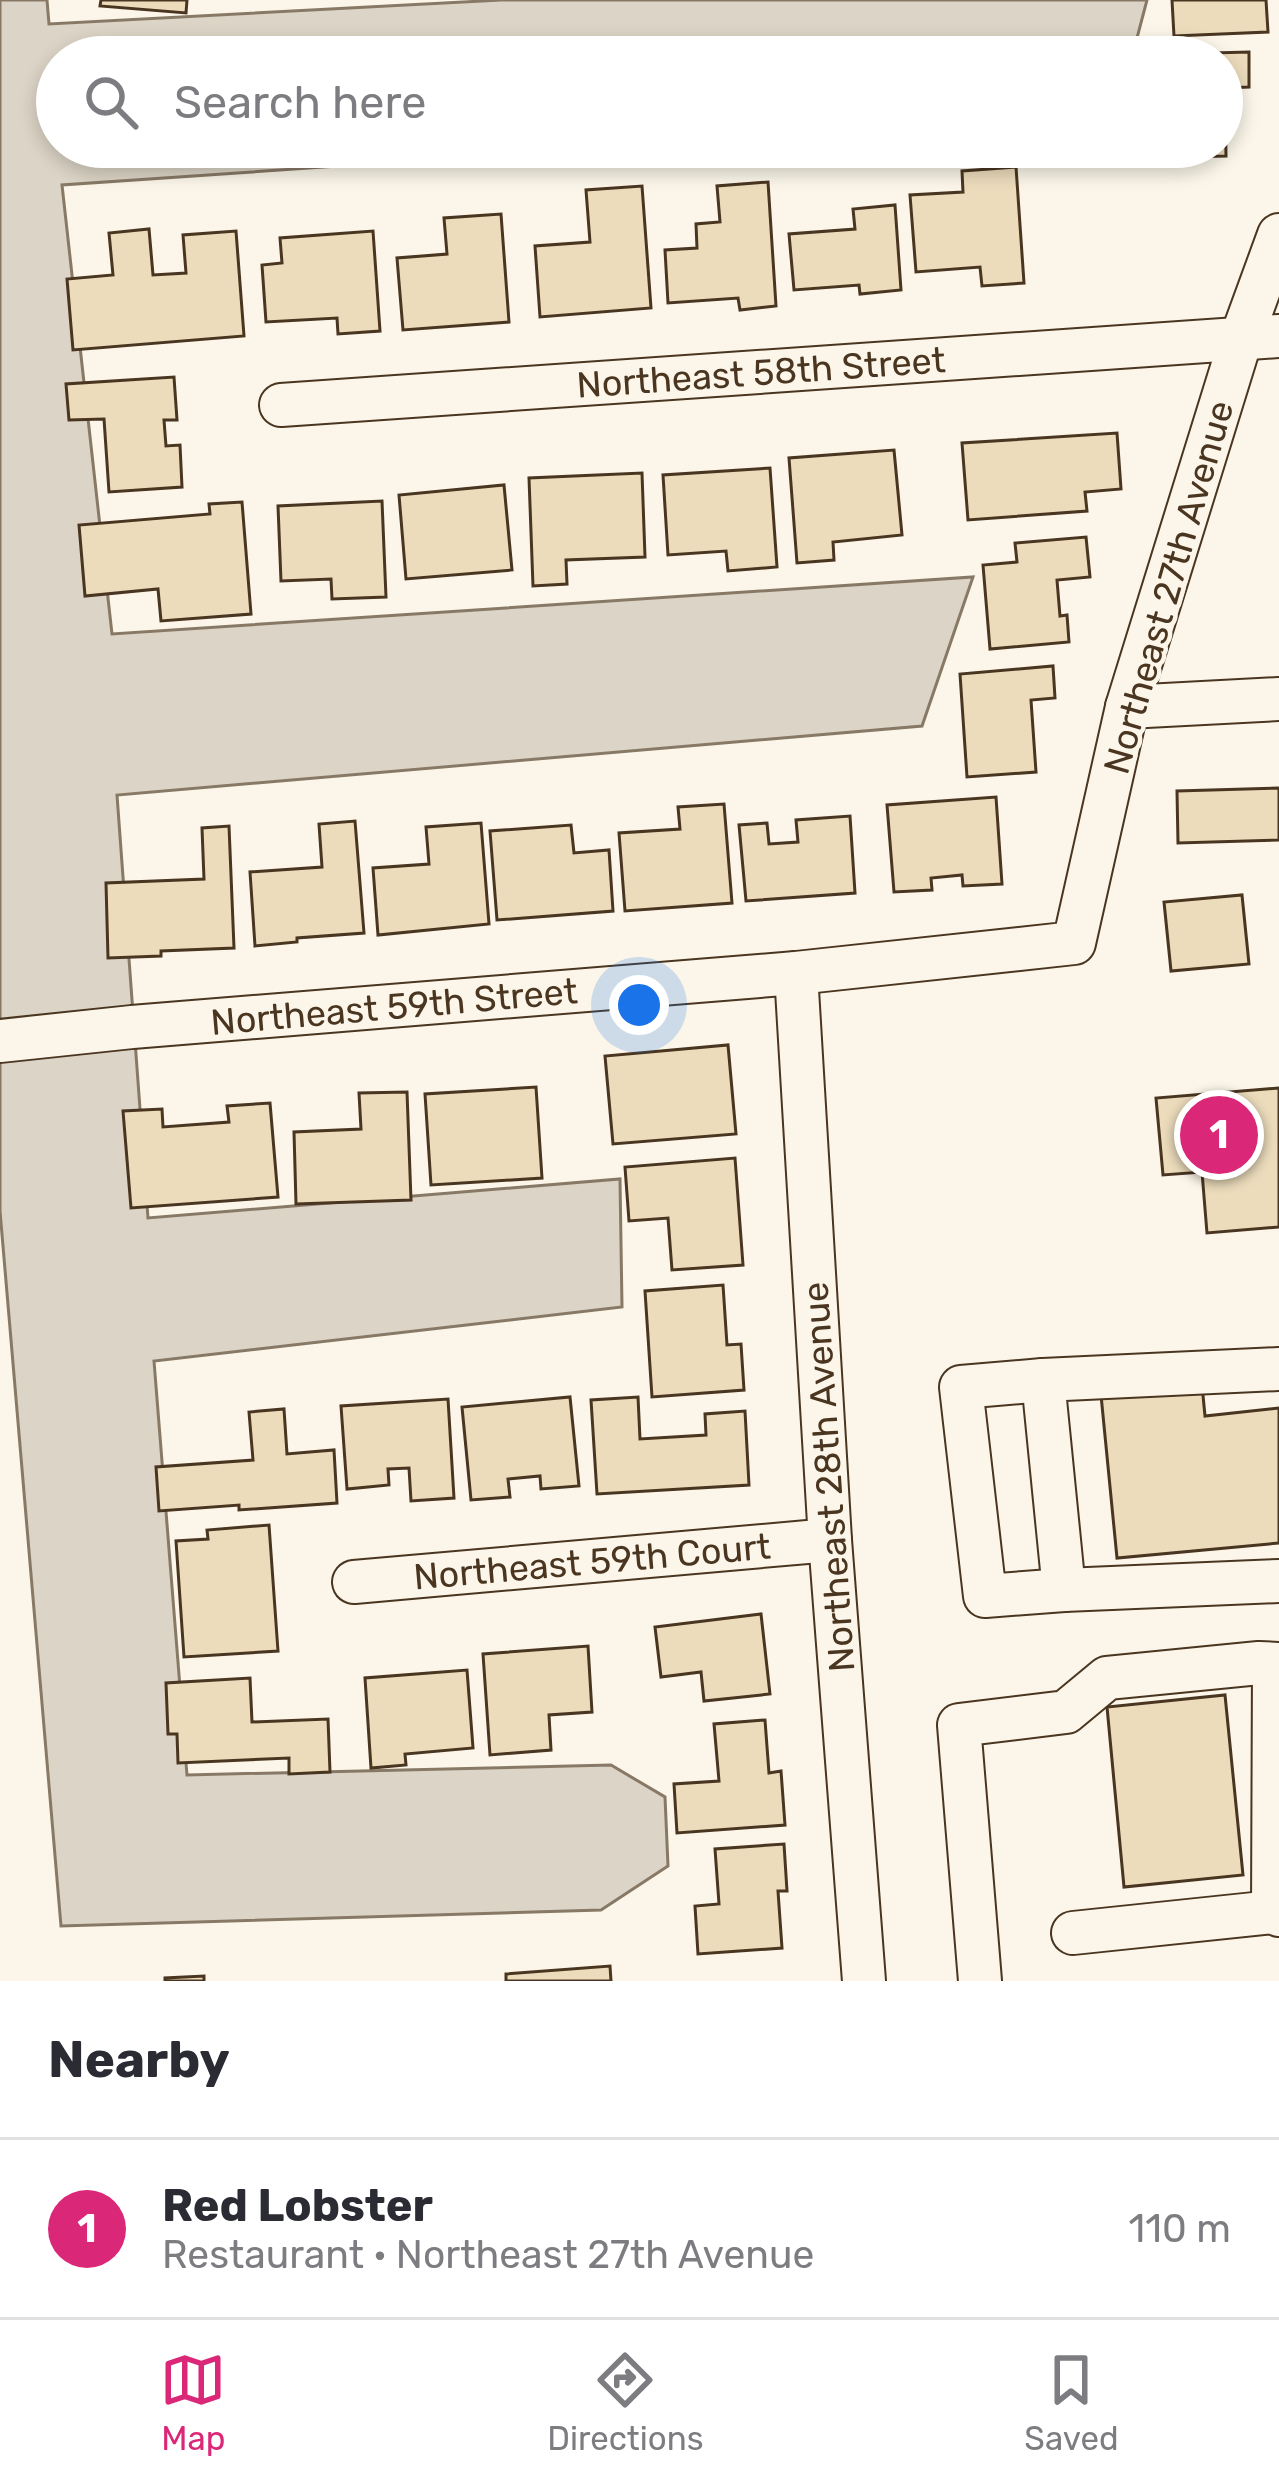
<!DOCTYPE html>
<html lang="en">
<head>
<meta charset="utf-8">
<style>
	:root { --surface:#fff; --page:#f2f2f3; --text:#2b2b33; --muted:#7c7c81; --line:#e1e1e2; --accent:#db2777 }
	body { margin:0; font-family:Rubik,sans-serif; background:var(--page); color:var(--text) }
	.you { position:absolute; left:639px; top:1005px; width:42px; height:42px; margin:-30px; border:9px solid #fff; border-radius:50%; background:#1a73e8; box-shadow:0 0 0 18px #1a73e833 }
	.badge { display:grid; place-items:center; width:78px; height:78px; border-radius:50%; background:var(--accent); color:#fff; font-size:39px; font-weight:700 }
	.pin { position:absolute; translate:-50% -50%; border:6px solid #fff; box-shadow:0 3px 12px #0006 }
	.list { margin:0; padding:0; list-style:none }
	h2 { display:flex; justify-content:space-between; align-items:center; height:156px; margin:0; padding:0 48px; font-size:51px }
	h2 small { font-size:39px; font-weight:400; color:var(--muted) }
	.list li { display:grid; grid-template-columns:78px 1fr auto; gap:36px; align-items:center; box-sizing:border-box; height:180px; padding:0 48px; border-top:3px solid var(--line) }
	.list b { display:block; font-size:45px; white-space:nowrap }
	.list p { margin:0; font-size:39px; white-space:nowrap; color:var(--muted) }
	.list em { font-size:39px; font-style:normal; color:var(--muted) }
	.icon { flex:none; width:66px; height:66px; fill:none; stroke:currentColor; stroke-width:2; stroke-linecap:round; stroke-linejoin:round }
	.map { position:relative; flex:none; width:1279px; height:1981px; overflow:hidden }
	.search { position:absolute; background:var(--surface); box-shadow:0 6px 18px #0003; left:36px; right:36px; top:36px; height:132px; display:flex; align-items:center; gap:30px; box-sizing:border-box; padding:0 42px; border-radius:66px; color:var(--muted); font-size:45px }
	.sheet { height:336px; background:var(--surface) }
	nav { display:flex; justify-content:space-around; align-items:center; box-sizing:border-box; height:168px; border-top:3px solid var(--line); background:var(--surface); font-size:33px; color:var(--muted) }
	nav a { display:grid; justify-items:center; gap:6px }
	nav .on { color:var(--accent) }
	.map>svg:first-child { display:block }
</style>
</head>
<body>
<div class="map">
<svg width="1279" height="1981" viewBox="0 0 1279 1981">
	<rect width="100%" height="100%" fill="#fbf6e9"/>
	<!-- water -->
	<path fill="#dcd4c6" stroke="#887966" stroke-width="3" d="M0,0H47L49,24L501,0H1147L1132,57H57V147H617L62,185L112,634L973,577L922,726L117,795L148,1218L620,1179L622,1307L154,1361L187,1775L611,1765L665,1797L668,1866L601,1910L61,1926L0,1211Z"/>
	<!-- building -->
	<g fill="#ecdcbc" stroke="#4a3520" stroke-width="3">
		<path d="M101,0H187L186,13L100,6Z"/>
		<path d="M1172,0H1266L1268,32L1174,36Z"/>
		<path d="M1249,52V87L1225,88L1226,156L1136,158V147H1222V57H1134V55Z"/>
		<path d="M1016,167L1024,283L982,286L980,267L916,272L910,195L963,192L962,171Z"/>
		<path d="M768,182L776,306L740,310L738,298L668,303L665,250L697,248L696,224L720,222L717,186Z"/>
		<path d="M642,186L651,308L540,317L535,246L590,242L586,190Z"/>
		<path d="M895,205L901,290L860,294L859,285L794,290L789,234L855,229L853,209Z"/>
		<path d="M501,214L509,322L403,330L397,258L447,254L444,218Z"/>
		<path d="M149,229L153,275L186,273L183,235L236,231L244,336L73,350L67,279L113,275L109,233Z"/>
		<path d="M373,231L380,331L338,334L337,318L266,322L262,265L282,263L280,238Z"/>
		<path d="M174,377L177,420H164L166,446L180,445L182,487L109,492L104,419L69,420L66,384Z"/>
		<path d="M1117,433L1121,489L1085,492L1087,511L968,520L962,443Z"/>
		<path d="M894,450L902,535L833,542L834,560L797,563L789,458Z"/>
		<path d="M770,468L777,567L728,571L726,551L668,555L663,475Z"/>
		<path d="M642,473L645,557L566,560L567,584L533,586L529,478Z"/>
		<path d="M504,485L512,570L406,579L399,495Z"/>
		<path d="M382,501L386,597L332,599L331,579L281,581L278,506Z"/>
		<path d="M242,502L251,614L161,621L158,589L85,596L79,525L210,514L209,504Z"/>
		<path d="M1086,537L1090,577L1057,580L1060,616L1067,615L1069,642L990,649L983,565L1017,562L1015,543Z"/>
		<path d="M1053,666L1055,698L1031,700L1036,772L967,777L960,674Z"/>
		<path d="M1279,788V840L1178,843L1177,791Z"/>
		<path d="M996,797L1002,884L963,886L962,875L931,878L932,890L894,892L887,805Z"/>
		<path d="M724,804L732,903L625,911L619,833L680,829L678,807Z"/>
		<path d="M850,816L855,893L746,901L739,825L767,823L769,844L798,842L796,820Z"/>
		<path d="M355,821L364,933L297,938V942L255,946L250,872L322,867L319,824Z"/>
		<path d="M481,823L489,924L378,935L373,868L429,864L426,827Z"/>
		<path d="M571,825L574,853L609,850L613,911L497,920L490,831Z"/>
		<path d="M229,826L234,948L161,951V956L108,958L106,883L204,879L202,828Z"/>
		<path d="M1242,895L1249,964L1171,971L1164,902Z"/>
		<path d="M728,1045L736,1134L613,1144L605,1056Z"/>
		<path d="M536,1087L542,1178L431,1185L425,1094Z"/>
		<path d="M1279,1088V1227L1207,1233L1202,1172L1163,1175L1156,1098Z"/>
		<path d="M407,1092L411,1200L296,1204L294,1132L361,1129L359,1093Z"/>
		<path d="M270,1103L278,1197L131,1208L123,1111L162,1109L163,1127L229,1122L227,1106Z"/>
		<path d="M735,1158L743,1265L672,1270L668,1218L629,1221L625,1167Z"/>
		<path d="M723,1285L727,1345L741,1344L744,1390L652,1397L645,1291Z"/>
		<path d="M1202,1385L1205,1416L1279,1408V1543L1117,1558L1101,1395Z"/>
		<path d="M570,1397L579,1486L541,1489L540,1476L508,1479L510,1497L471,1500L462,1407Z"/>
		<path d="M638,1397L640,1439L706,1435L705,1414L745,1411L749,1485L597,1494L591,1400Z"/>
		<path d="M448,1399L454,1498L411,1501L409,1468L388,1469L389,1485L347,1489L341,1406Z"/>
		<path d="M284,1409L287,1454L334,1450L337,1503L239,1510V1505L159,1511L156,1467L253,1460L249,1412Z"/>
		<path d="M269,1525L278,1651L184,1657L176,1541L208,1539L207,1530Z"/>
		<path d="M761,1614L770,1694L704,1701L701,1672L661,1677L655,1627Z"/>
		<path d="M588,1646L592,1712L549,1715L551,1750L490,1755L483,1654Z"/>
		<path d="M467,1670L473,1748L405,1754L406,1765L371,1768L365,1678Z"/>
		<path d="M250,1678L252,1722L328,1719L330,1772L289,1774V1758L178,1763L177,1734H168L166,1683Z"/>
		<path d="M1225,1695L1243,1875L1124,1887L1107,1707Z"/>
		<path d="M765,1720L769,1773L781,1771L785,1825L677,1833L674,1784L719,1781L714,1724Z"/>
		<path d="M784,1844L787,1891H778L782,1948L698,1954L695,1906L719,1904L715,1849Z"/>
		<path d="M610,1966L611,1981H506V1974Z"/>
		<path d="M204,1976V1981H165V1978Z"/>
	</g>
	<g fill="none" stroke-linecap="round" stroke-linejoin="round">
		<!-- minor casing -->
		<g stroke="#4a3520" stroke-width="46">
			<g id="minor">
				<path d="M281,405L1279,336"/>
				<path d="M1127,707L1279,699"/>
				<path d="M796,973L830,1540L864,1981"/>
				<path d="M0,1041L132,1027L796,973L1074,943L1127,707L1241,339L1279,235"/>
				<path d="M1279,1369L1043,1380L1064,1590L1279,1581"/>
				<path d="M1043,1380L961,1387L985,1596L1064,1590"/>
				<path d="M354,1582L830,1540"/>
				<path d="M1273,1912L1274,1664"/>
				<path d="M1073,1933L1273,1912L1279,1915"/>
				<path d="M980,1981L959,1725L1066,1712L1107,1678L1259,1663L1279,1664"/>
			</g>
		</g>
		<!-- minor -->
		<use href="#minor" stroke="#fbf6e9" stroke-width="42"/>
	</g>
	<g text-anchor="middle" stroke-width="9" stroke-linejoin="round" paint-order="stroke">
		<!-- street labels -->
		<g font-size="36" fill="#4a3520" stroke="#fbf6e9">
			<text transform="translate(761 372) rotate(-4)" y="13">Northeast 58th Street</text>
			<text transform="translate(1168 587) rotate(-74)" y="13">Northeast 27th Avenue</text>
			<text transform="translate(394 1006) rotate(-5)" y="13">Northeast 59th Street</text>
			<text transform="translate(828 1477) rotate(-94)" y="13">Northeast 28th Avenue</text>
			<text transform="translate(592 1561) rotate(-5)" y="13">Northeast 59th Court</text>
		</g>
	</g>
</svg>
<div class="you"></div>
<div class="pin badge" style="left:1219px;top:1135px">1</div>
<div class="search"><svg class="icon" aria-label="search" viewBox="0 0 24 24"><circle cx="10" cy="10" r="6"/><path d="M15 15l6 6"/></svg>Search here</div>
</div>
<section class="sheet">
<h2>Nearby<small></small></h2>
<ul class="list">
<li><span class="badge">1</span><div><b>Red Lobster</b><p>Restaurant · Northeast 27th Avenue</p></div><em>110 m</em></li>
</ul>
</section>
<nav>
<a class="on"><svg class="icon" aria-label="map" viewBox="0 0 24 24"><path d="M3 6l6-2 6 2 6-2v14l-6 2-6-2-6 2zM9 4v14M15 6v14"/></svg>Map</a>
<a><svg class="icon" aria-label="directions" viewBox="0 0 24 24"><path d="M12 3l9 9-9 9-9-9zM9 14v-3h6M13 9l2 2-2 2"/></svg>Directions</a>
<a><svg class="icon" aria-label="saved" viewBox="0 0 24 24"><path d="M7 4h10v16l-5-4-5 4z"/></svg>Saved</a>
</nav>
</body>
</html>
